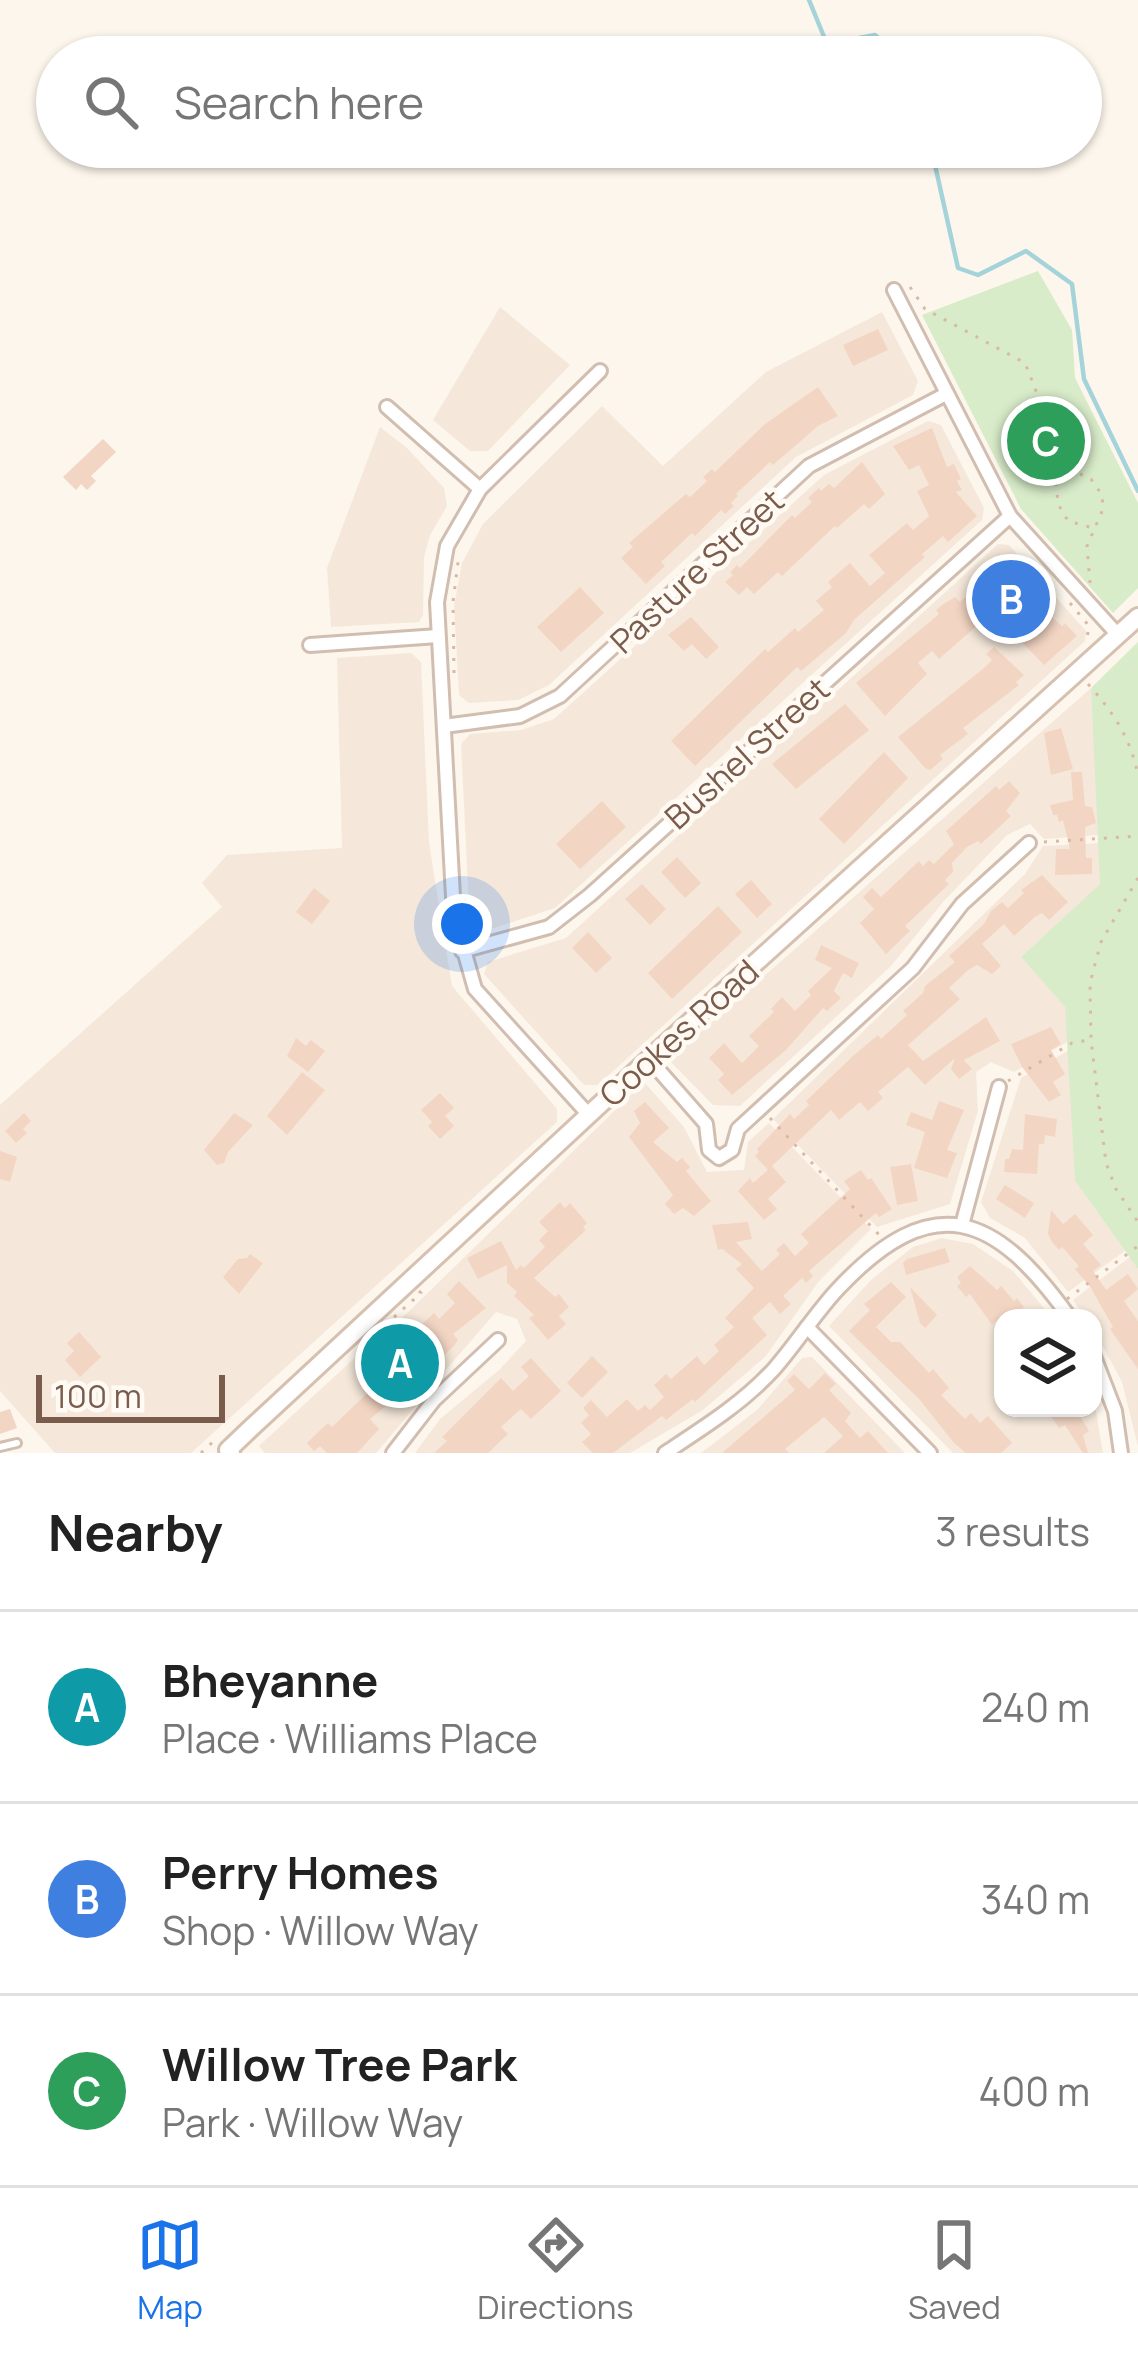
<!DOCTYPE html>
<html lang="en">
<head>
<meta charset="utf-8">
<style>
	:root { --surface:#fff; --page:#f6f6f6; --text:#222; --muted:#767676; --line:#e0e0e0; --accent:#1a73e8 }
	body { margin:0; font-family:Manrope,sans-serif; background:var(--page); color:var(--text) }
	.controls { position:absolute; right:36px; bottom:36px; display:grid; overflow:hidden; border-radius:24px; box-shadow:0 3px 9px #0004 }
	.controls button { width:108px; height:108px; display:grid; place-items:center; padding:0; border:0; border-bottom:3px solid var(--line); background:var(--surface); color:var(--text); font:60px sans-serif }
	.scale { position:absolute; left:36px; bottom:30px; width:189px; box-sizing:border-box; padding-left:12px; border:6px solid #7a5c4d; border-top:0; font-size:33px; line-height:42px; white-space:nowrap; color:#7a5c4d; -webkit-text-stroke:9px #fffaf3; paint-order:stroke }
	.you { position:absolute; left:462px; top:924px; width:42px; height:42px; margin:-30px; border:9px solid #fff; border-radius:50%; background:#1a73e8; box-shadow:0 0 0 18px #1a73e833 }
	.badge { display:grid; place-items:center; width:78px; height:78px; border-radius:50%; background:var(--accent); color:#fff; font-size:39px; font-weight:700 }
	.pin { position:absolute; translate:-50% -50%; border:6px solid #fff; box-shadow:0 3px 12px #0006 }
	.list { margin:0; padding:0; list-style:none }
	h2 { display:flex; justify-content:space-between; align-items:center; height:156px; margin:0; padding:0 48px; font-size:51px }
	h2 small { font-size:39px; font-weight:400; color:var(--muted) }
	.list li { display:grid; grid-template-columns:78px 1fr auto; gap:36px; align-items:center; box-sizing:border-box; height:192px; padding:0 48px; border-top:3px solid var(--line) }
	.list b { display:block; font-size:45px; white-space:nowrap }
	.list p { margin:0; font-size:39px; white-space:nowrap; color:var(--muted) }
	.list em { font-size:39px; font-style:normal; color:var(--muted) }
	.icon { flex:none; width:66px; height:66px; fill:none; stroke:currentColor; stroke-width:2; stroke-linecap:round; stroke-linejoin:round }
	.map { position:relative; flex:none; width:1138px; height:1453px; overflow:hidden }
	.search { position:absolute; background:var(--surface); box-shadow:0 3px 9px #0004; left:36px; right:36px; top:36px; height:132px; display:flex; align-items:center; gap:30px; box-sizing:border-box; padding:0 42px; border-radius:66px; color:var(--muted); font-size:45px }
	.sheet { height:732px; background:var(--surface) }
	nav { display:flex; justify-content:space-around; align-items:center; box-sizing:border-box; height:168px; border-top:3px solid var(--line); background:var(--surface); font-size:33px; color:var(--muted) }
	nav a { display:grid; justify-items:center; gap:6px }
	nav .on { color:var(--accent) }
	.map>svg:first-child { display:block }
</style>
</head>
<body>
<div class="map">
<svg width="1138" height="1453" viewBox="0 0 1138 1453">
	<rect width="100%" height="100%" fill="#fdf6ec"/>
	<!-- residential -->
	<g fill="#f5e8da">
		<path d="M500,307L570,365L488,451H470L433,420Z"/>
		<path d="M882,312L918,381L913,395L796,457L549,685L518,700L469,703L459,695L454,606L462,563L483,524L602,406L663,466L766,372Z"/>
		<path d="M928,421L941,425L984,508L982,520L555,908L479,933L470,927L461,744L470,734L521,730L554,719L824,475Z"/>
		<path d="M380,427L407,448L444,488L447,506L430,535L424,557L423,615L419,622L331,627L327,568Z"/>
		<path d="M998,544L1009,545L1086,631L1085,641L598,1085H584L484,974L488,962L566,938Z"/>
		<path d="M411,653L421,662L429,843L452,986L557,1109V1122L191,1453H55L0,1391V1105L222,907L202,883L227,855L342,848L337,658Z"/>
		<path d="M1091,688L1100,835L1044,839L1030,824L1007,835L943,902L891,966L740,1106L713,1105L669,1060Z"/>
		<path d="M1100,843L1101,884L1021,957L1065,1007L1069,1041L1014,1072L991,1062L976,1072L978,1111L950,1204L877,1227L773,1119L1025,874L1043,846Z"/>
		<path d="M1069,1050L1075,1181L1125,1251L1068,1292L1025,1238L990,1218L981,1202L1021,1078Z"/>
		<path d="M644,1082L684,1127L707,1172L744,1170L748,1142L769,1123L871,1229L819,1281L766,1356L703,1410L630,1453H415L440,1419L499,1370L526,1341L517,1319L496,1312L437,1380L399,1321Z"/>
		<path d="M942,1238L973,1244L1013,1271L1052,1318H1003V1408H1093V1394L1103,1453H953L829,1326L872,1279L913,1247Z"/>
		<path d="M1130,1257L1138,1269V1446L1122,1382L1093,1328V1318H1086L1073,1300Z"/>
		<path d="M394,1322L433,1386L376,1453H265L259,1446Z"/>
		<path d="M812,1357L905,1453H701L757,1410L802,1358Z"/>
	</g>
	<!-- green -->
	<g fill="#d8ecc9">
		<path d="M1038,271L1072,330L1075,378L1138,503V588L1113,613L1021,509L922,315Z"/>
		<path d="M1138,642V1269L1075,1181L1065,1007L1021,957L1100,884L1091,688Z"/>
	</g>
	<g fill="none" stroke-linecap="round" stroke-linejoin="round">
		<!-- stream -->
		<g stroke="#a5d3da" stroke-width="4.5">
			<path d="M809,0L827,44L875,35L899,57"/>
			<path d="M931,147L958,268L978,275L1026,251L1072,284L1084,379L1138,491"/>
		</g>
	</g>
	<!-- building -->
	<g fill="#f3d5c3">
		<path d="M878,329L888,350L853,366L843,345Z"/>
		<path d="M818,387L838,416L818,426L773,465L770,462L736,494L738,496L731,503L734,506L725,514L721,510L695,536L692,533L661,562L665,566L646,584L621,558L633,547L629,543L686,494L690,497L707,481L703,477L712,469L715,472L765,424Z"/>
		<path d="M932,428L947,467L954,464L961,479L957,481L962,490L956,492L977,516L948,542L943,536L922,554L925,557L854,620L846,633L801,671L797,667L695,766L671,741L765,649L768,652L795,628L798,632L824,610L816,601L832,587L828,582L850,563L870,586L885,573L869,555L907,523L913,530L929,516L917,491L929,485L919,465L909,470L893,446Z"/>
		<path d="M103,439L116,452L91,476L96,481L87,490L81,484L76,490L63,477Z"/>
		<path d="M862,462L885,494L869,509L864,504L837,528L835,526L782,576L778,572L754,594L747,587L739,595L725,582L733,575L730,572L737,565L740,568L792,515L795,518L812,502L808,498L819,488L821,491L829,484L834,488Z"/>
		<path d="M999,554L1016,580L1056,621L1062,626L1065,623L1077,636L1044,665L1007,627L1010,624L985,596L968,611L979,624L939,659L932,651L918,663L927,674L885,716L856,683L939,614L936,610L945,603L955,597L960,602L980,585L973,577Z"/>
		<path d="M580,587L604,613L561,652L537,627Z"/>
		<path d="M691,617L719,647L706,659L692,644L684,651L668,635Z"/>
		<path d="M994,647L1024,675L1016,682L1019,685L963,728L968,734L940,755L943,759L930,770L925,768L898,737L984,668L992,660L986,654Z"/>
		<path d="M845,704L869,730L796,789L772,764Z"/>
		<path d="M1061,728L1073,769L1051,775L1044,733Z"/>
		<path d="M884,752L908,778L844,844L819,819Z"/>
		<path d="M1071,772H1082L1085,806L1092,807L1096,823L1085,827L1086,858H1092V874L1055,875L1056,849H1070L1063,820L1059,822L1057,815H1053L1050,805L1073,800Z"/>
		<path d="M1009,781L1020,793L1006,811L1011,816L981,844L978,841L967,847L952,863L953,872L945,880L949,884L905,926L910,931L886,954L860,923L874,909L863,897L872,888L881,897L919,861L923,866L929,860L934,864L954,844L946,831L996,786L999,790Z"/>
		<path d="M602,801L626,827L580,869L556,844Z"/>
		<path d="M677,857L701,883L685,898L661,872Z"/>
		<path d="M1042,875L1068,902L1049,920L1042,913L1035,917L1014,936L1004,924L982,944L1001,966L992,974L977,965L968,970L949,988L960,999L908,1045L923,1061L986,1017L1000,1041L964,1060L972,1069L959,1079L951,1069L955,1058L925,1085L908,1067L878,1092L883,1098L868,1111L860,1102L839,1120L831,1110L772,1166L786,1182L768,1199L777,1209L764,1220L738,1191L750,1178L753,1183L768,1170L755,1156L759,1152L757,1149L790,1114L794,1119L809,1105L806,1101L854,1055L878,1035L881,1039L907,1015L903,1011L923,993L925,986L955,962L949,956L984,924L991,911L1002,902L1008,908L1024,893L1021,890Z"/>
		<path d="M751,880L772,904L757,918L735,894Z"/>
		<path d="M642,884L666,909L650,925L625,899Z"/>
		<path d="M314,888L330,901L312,924L296,912Z"/>
		<path d="M718,906L742,932L672,999L648,973Z"/>
		<path d="M588,932L612,958L596,973L572,948Z"/>
		<path d="M821,945L859,963L852,978L843,973L834,991L841,998L827,1011L823,1008L786,1050L732,1095L718,1080L724,1074L709,1058L724,1043L742,1063L759,1046L749,1036L774,1012L771,1009L782,997L795,1011L811,995L808,991L832,968L815,960Z"/>
		<path d="M1051,1027L1061,1044L1051,1050L1065,1074L1053,1082L1061,1095L1049,1102L1022,1067L1011,1044Z"/>
		<path d="M296,1038L306,1046L311,1040L325,1051L308,1072L287,1056Z"/>
		<path d="M302,1072L325,1090L287,1135L267,1116Z"/>
		<path d="M440,1093L454,1108L445,1116L454,1126L440,1139L428,1126L432,1122L421,1110Z"/>
		<path d="M939,1101L964,1110L947,1150L957,1153L947,1178L914,1168L925,1132L906,1125L911,1112L932,1120Z"/>
		<path d="M645,1102L669,1128L653,1142L677,1162L682,1158L690,1167L686,1171L711,1201L694,1216L683,1208L674,1214L665,1204L673,1195L629,1137L640,1123L634,1111Z"/>
		<path d="M24,1113L31,1121L23,1129L27,1133L16,1143L5,1131Z"/>
		<path d="M234,1113L253,1125L228,1152L224,1163L217,1165L204,1150Z"/>
		<path d="M1025,1114L1057,1119L1055,1137L1045,1135L1044,1144H1039L1037,1174L1004,1172L1005,1159H1009L1012,1149L1023,1150Z"/>
		<path d="M0,1151L17,1157L10,1182L0,1179Z"/>
		<path d="M911,1164L918,1201L897,1205L890,1167Z"/>
		<path d="M861,1170L868,1180L871,1178L892,1209L879,1217L876,1213L809,1271L813,1276L806,1283L802,1278L783,1296L791,1304L780,1314L770,1302L752,1318L767,1335L695,1402L693,1399L666,1420L662,1416L613,1453H593L582,1442L591,1434L581,1423L589,1415L583,1408L591,1400L607,1417L627,1399L638,1411L645,1405L650,1410L664,1397L654,1385L666,1374L671,1379L697,1356L704,1365L719,1351L714,1345L734,1327L725,1318L754,1288L736,1269L742,1264L722,1249L718,1250L712,1225L748,1222L752,1239L736,1242L762,1271L780,1254L776,1250L784,1243L795,1256L809,1243L801,1234L850,1189L844,1181Z"/>
		<path d="M1005,1185L1034,1203L1025,1218L996,1199Z"/>
		<path d="M560,1202L565,1208L570,1203L587,1223L583,1227L586,1230L534,1278L555,1297L559,1294L569,1307L559,1316L566,1324L548,1340L529,1318L534,1315L514,1296L517,1292L507,1283V1265L478,1279L467,1258L501,1241L516,1270L521,1265L524,1268L545,1247L539,1240L548,1231L539,1222Z"/>
		<path d="M1051,1210L1063,1224L1075,1214L1093,1235L1083,1244L1101,1265L1093,1271L1106,1290L1128,1274L1138,1289L1124,1301L1138,1321V1369L1110,1329L1113,1327L1091,1288L1075,1269L1079,1266L1062,1247L1059,1250L1052,1242L1048,1234Z"/>
		<path d="M945,1248L950,1262L906,1275L903,1263L907,1259Z"/>
		<path d="M250,1254L263,1263L239,1294L223,1277L238,1259L247,1258Z"/>
		<path d="M970,1266L997,1290L1001,1286L1014,1301L1017,1298L1024,1307L1018,1312L1023,1318H1003V1329L996,1321L992,1325L970,1294L966,1297L957,1286L961,1283L957,1277Z"/>
		<path d="M459,1281L486,1308L453,1334L458,1340L453,1347L444,1355L440,1351L431,1357L392,1389L397,1397L370,1419L379,1429L357,1453H327L320,1446L314,1451L307,1443L314,1436L328,1423L332,1427L384,1377L370,1362L395,1340L400,1337L412,1350L429,1334L421,1325L434,1313L439,1319L455,1303L447,1294Z"/>
		<path d="M891,1282L906,1297L876,1327L891,1342H900L929,1373L933,1369L949,1388L941,1395L965,1419L971,1413L980,1423L988,1416L1012,1443L1001,1453H966L954,1443L920,1400L849,1331L870,1310L864,1304Z"/>
		<path d="M910,1287L937,1315L925,1328L920,1323Z"/>
		<path d="M79,1332L101,1357L80,1377L65,1360L74,1351L67,1343Z"/>
		<path d="M592,1356L608,1372L582,1398L567,1383Z"/>
		<path d="M531,1358L561,1391L531,1419L521,1409L501,1427L508,1434L488,1453H434L447,1441L442,1437L501,1378L513,1391L529,1376L521,1367Z"/>
		<path d="M825,1373L836,1384L829,1390L851,1413L845,1421L860,1438L868,1431L888,1453H824L843,1436L824,1417L785,1449L789,1453H722L795,1390L787,1381L794,1374L809,1389Z"/>
		<path d="M1045,1408H1080L1085,1415L1081,1418L1089,1431L1083,1435L1088,1453H1083L1065,1425L1059,1428Z"/>
		<path d="M10,1409L17,1428L0,1434V1412Z"/>
	</g>
	<g fill="none" stroke-linecap="round" stroke-linejoin="round">
		<!-- lane casing -->
		<g stroke="#d1beb0" stroke-width="12">
			<path id="lane" d="M0,1447L17,1443"/>
		</g>
		<!-- street casing -->
		<g stroke="#d1beb0" stroke-width="18">
			<g id="street">
				<path d="M894,290L1010,516L1118,635"/>
				<path d="M387,407L480,489"/>
				<path d="M310,645L438,636"/>
				<path d="M444,726L520,716L560,696L809,466L946,394"/>
				<path d="M462,951L549,927L590,895L1010,516"/>
				<path d="M649,1059L706,1124L709,1150L719,1158L732,1150L738,1129L913,968L962,904L1029,843"/>
				<path d="M589,1115L475,989L454,915L437,602L447,546L480,489L600,371"/>
				<path d="M962,1225L999,1087"/>
				<path d="M807,1327L930,1453"/>
				<path d="M1093,1354L1115,1411L1121,1453"/>
				<path d="M393,1453L434,1400L498,1340"/>
				<path d="M665,1453C703,1428 743,1403 774,1369C796,1344 814,1315 837,1290C933,1187 995,1213 1070,1318"/>
			</g>
		</g>
		<!-- secondary casing -->
		<g stroke="#d6c0b0" stroke-width="22">
			<path id="secondary" d="M231,1453L228,1450L250,1429L649,1059L1138,617"/>
		</g>
		<!-- path -->
		<g stroke="#d9b8a5" stroke-width="3" stroke-dasharray="3 9" stroke-linecap="butt">
			<path d="M910,287L925,309L1025,363L1066,467"/>
			<path d="M1090,583L1087,546L1103,509L1102,495L1091,479L1067,468L1056,482L1058,504L1068,521L1093,528"/>
			<path d="M1070,603L1089,626L1086,644"/>
			<path d="M454,673L453,602L458,562"/>
			<path d="M1088,684C1113,712 1131,738 1138,776"/>
			<path d="M1044,842L1138,836"/>
			<path d="M1138,878L1101,942L1090,983L1091,1040L1106,1163L1116,1189L1138,1222"/>
			<path d="M1008,1081L1072,1043L1089,1040"/>
			<path d="M770,1118L882,1238"/>
			<path d="M419,1291L421,1293L393,1318L433,1382"/>
			<path d="M1067,1299L1138,1246"/>
			<path d="M201,1453L217,1438"/>
		</g>
		<!-- lane -->
		<use href="#lane" stroke="#fff" stroke-width="6"/>
		<!-- street -->
		<use href="#street" stroke="#fff" stroke-width="12"/>
		<!-- secondary -->
		<use href="#secondary" stroke="#fff" stroke-width="16"/>
	</g>
	<g text-anchor="middle" stroke-width="9" stroke-linejoin="round" paint-order="stroke">
		<!-- street labels -->
		<g font-size="33" fill="#7a5c4d" stroke="#fffaf3">
			<text transform="translate(697 571) rotate(-43)" y="12">Pasture Street</text>
			<text transform="translate(747 753) rotate(-42)" y="12">Bushel Street</text>
			<text transform="translate(679 1033) rotate(-42)" y="12">Cookes Road</text>
		</g>
	</g>
</svg>
<div class="controls">
<button><svg class="icon" aria-label="layers" viewBox="0 0 24 24"><path d="M12 4l9 5-9 5-9-5zM3 14l9 5 9-5"/></svg></button>
</div>
<div class="scale">100 m</div>
<div class="you"></div>
<div class="pin badge" style="left:400px;top:1363px;background:#0f9aa8">A</div>
<div class="pin badge" style="left:1011px;top:599px;background:#3f7fe0">B</div>
<div class="pin badge" style="left:1046px;top:441px;background:#2e9e5b">C</div>
<div class="search"><svg class="icon" aria-label="search" viewBox="0 0 24 24"><circle cx="10" cy="10" r="6"/><path d="M15 15l6 6"/></svg>Search here</div>
</div>
<section class="sheet">
<h2>Nearby<small>3 results</small></h2>
<ul class="list">
<li><span class="badge" style="background:#0f9aa8">A</span><div><b>Bheyanne</b><p>Place · Williams Place</p></div><em>240 m</em></li>
<li><span class="badge" style="background:#3f7fe0">B</span><div><b>Perry Homes</b><p>Shop · Willow Way</p></div><em>340 m</em></li>
<li><span class="badge" style="background:#2e9e5b">C</span><div><b>Willow Tree Park</b><p>Park · Willow Way</p></div><em>400 m</em></li>
</ul>
</section>
<nav>
<a class="on"><svg class="icon" aria-label="map" viewBox="0 0 24 24"><path d="M3 6l6-2 6 2 6-2v14l-6 2-6-2-6 2zM9 4v14M15 6v14"/></svg>Map</a>
<a><svg class="icon" aria-label="directions" viewBox="0 0 24 24"><path d="M12 3l9 9-9 9-9-9zM9 14v-3h6M13 9l2 2-2 2"/></svg>Directions</a>
<a><svg class="icon" aria-label="saved" viewBox="0 0 24 24"><path d="M7 4h10v16l-5-4-5 4z"/></svg>Saved</a>
</nav>
</body>
</html>
